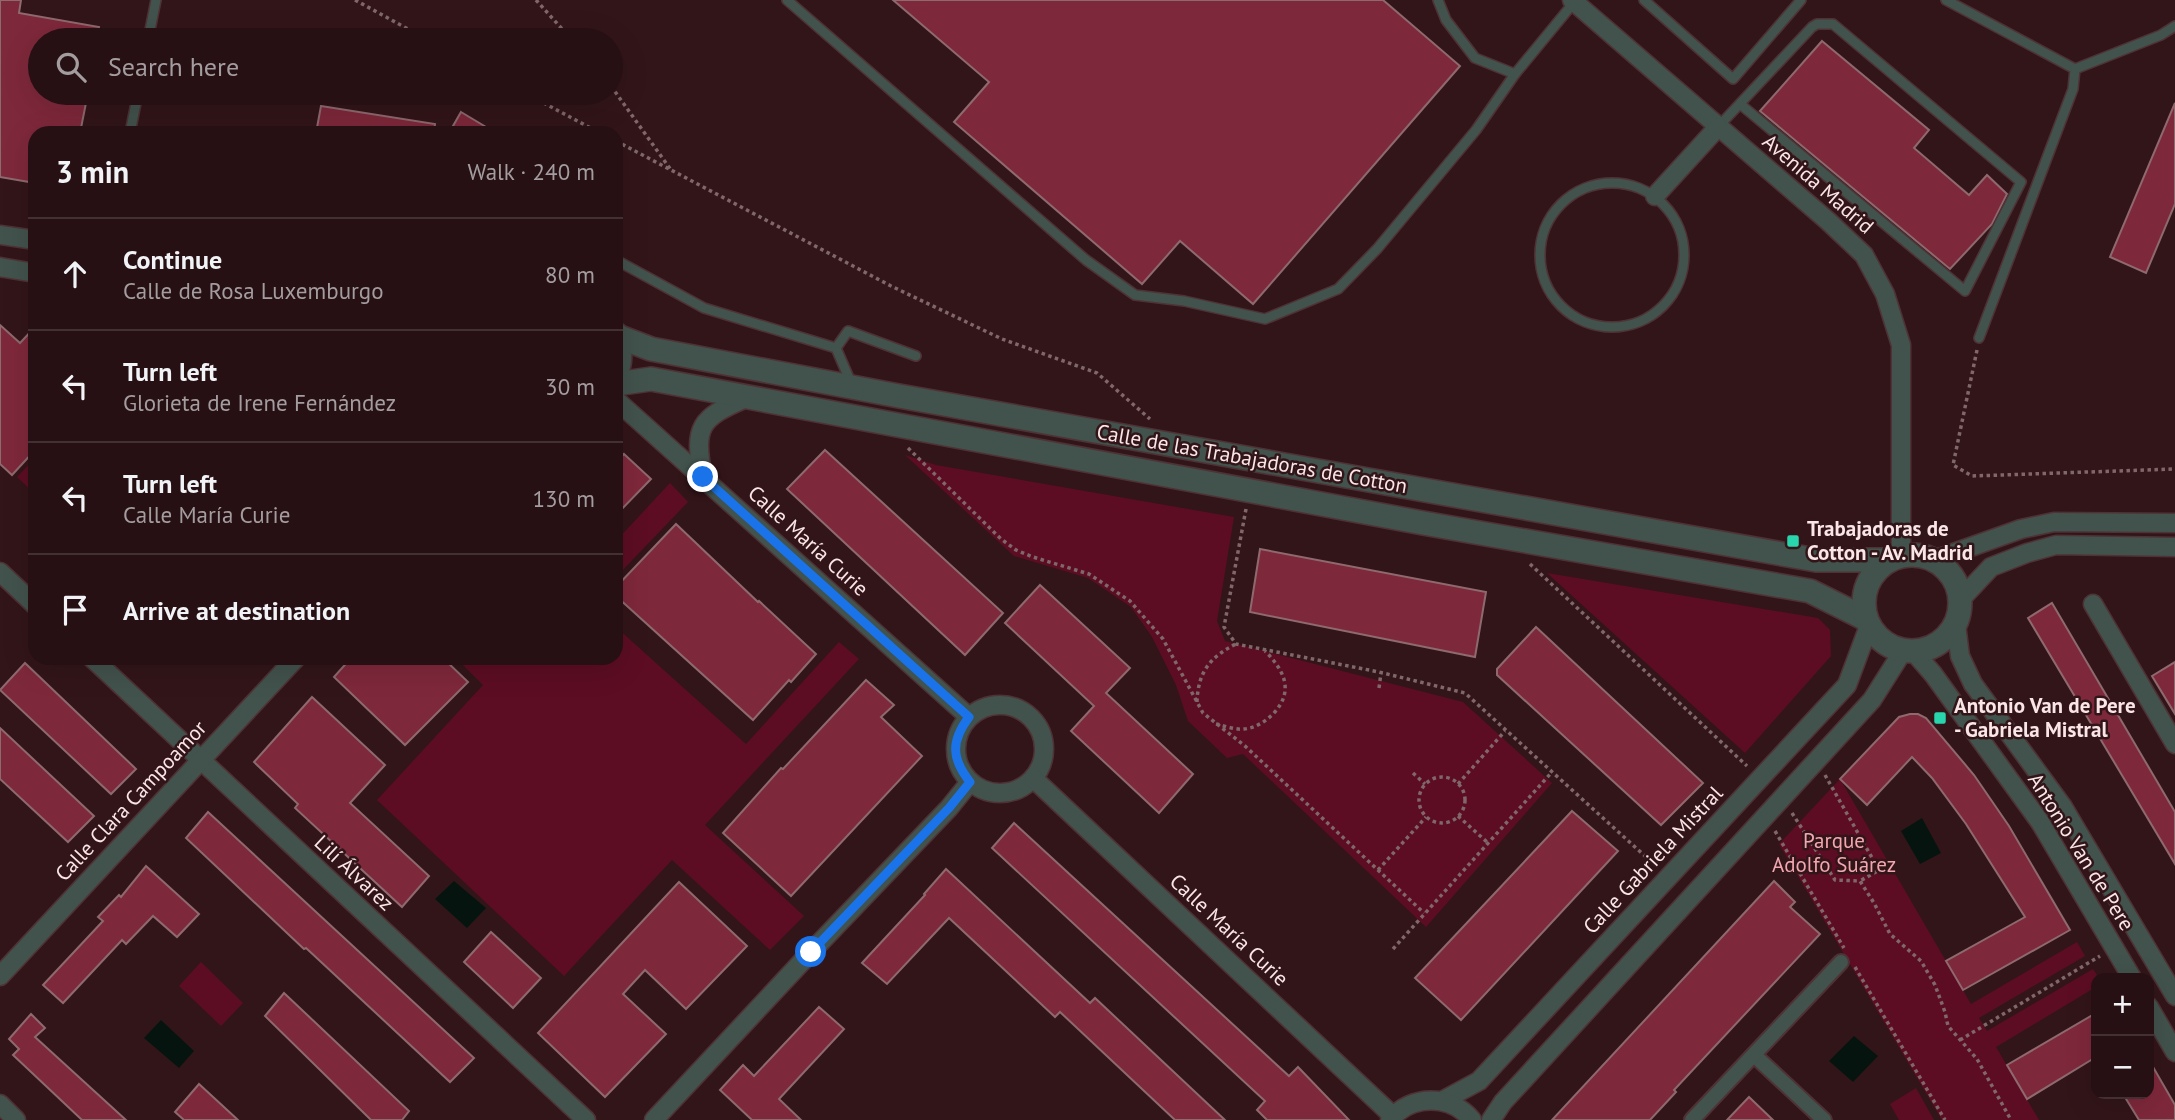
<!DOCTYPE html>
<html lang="en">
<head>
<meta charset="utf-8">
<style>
	:root { --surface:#261013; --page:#321e21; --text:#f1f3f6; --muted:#a49da0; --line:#423033 }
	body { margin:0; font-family:"PT Sans",sans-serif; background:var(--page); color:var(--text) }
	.controls { position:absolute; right:21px; bottom:21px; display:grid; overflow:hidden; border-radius:14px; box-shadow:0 7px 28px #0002 }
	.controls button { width:63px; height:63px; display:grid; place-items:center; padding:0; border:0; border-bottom:2px solid var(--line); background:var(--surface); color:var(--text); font:35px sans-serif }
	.stop { position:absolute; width:21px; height:21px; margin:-16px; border:5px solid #1a73e8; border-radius:50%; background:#fff }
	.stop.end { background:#1a73e8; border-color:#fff; box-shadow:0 2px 7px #0008 }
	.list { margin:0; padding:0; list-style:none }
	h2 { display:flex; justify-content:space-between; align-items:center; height:91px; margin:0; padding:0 28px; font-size:30px }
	h2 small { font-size:23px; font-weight:400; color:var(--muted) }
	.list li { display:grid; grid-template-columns:46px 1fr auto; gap:21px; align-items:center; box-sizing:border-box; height:112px; padding:0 28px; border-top:2px solid var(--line) }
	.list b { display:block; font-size:26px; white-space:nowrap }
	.list p { margin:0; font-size:23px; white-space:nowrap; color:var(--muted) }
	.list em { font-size:23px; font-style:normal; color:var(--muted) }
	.icon { flex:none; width:38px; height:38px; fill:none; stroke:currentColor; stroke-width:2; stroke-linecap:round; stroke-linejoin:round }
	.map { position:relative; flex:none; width:2175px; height:1120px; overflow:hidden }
	.search { position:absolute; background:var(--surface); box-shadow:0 7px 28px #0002; left:28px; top:28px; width:595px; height:77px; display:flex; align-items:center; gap:18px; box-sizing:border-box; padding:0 24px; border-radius:38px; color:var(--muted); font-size:26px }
	.panel { position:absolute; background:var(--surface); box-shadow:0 7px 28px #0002; left:28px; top:126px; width:595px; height:539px; border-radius:21px }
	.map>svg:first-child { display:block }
</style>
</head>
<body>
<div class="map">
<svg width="2175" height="1120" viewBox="0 0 2175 1120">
	<rect width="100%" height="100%" fill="#321519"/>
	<!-- green -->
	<g fill="#5c0d23">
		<path d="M905,455L936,465L1234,517L1217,621L1225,641L1463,702L1552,783L1426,927L1243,754L1227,758L1188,721L1176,685L1152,637L1131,607L1088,578L1014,556Z"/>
		<path d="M35,458V494L17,477Z"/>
		<path d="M670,483L688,502L616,577V541Z"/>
		<path d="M1547,573L1818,618L1830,630L1831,656L1745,753Z"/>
		<path d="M616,627L746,744L839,642L859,659L705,825L804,916L770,950L672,860L564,976L377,800L483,685L456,658H616Z"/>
		<path d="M1840,779L1971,1004L2077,942L2085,956L1979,1018L1987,1031L2093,969L2099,978H2096V987L1996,1047L2039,1120H1942L1779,844Z"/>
		<path d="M201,962L243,1003L221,1026L179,986Z"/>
		<path d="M1916,1088L1934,1120H1899L1890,1104Z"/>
	</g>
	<!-- water -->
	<g fill="#05140f">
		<path d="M1922,818L1941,853L1920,864L1901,831Z"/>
		<path d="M454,881L486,908L467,928L435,899Z"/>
		<path d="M161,1020L194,1051L179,1068L144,1038Z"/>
		<path d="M1854,1036L1878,1056L1853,1082L1829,1061Z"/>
	</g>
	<!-- building -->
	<g fill="#7e283b" stroke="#8e696e" stroke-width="2">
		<path d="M0,0H21L19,13L99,27L97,40H40V93H88L80,133H35V183L0,177Z"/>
		<path d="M893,0H1383L1460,66L1253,304L1180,241L1142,284L954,122L989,82Z"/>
		<path d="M1822,41L1929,130L1914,148L1969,195L1987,175L2007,194L1992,224L1950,269L1760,111Z"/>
		<path d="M2175,103V204L2146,273L2110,257Z"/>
		<path d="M321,106L435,124L434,133H316Z"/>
		<path d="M461,112L496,133H449Z"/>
		<path d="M0,325L20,343L35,327V450L12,475L0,464Z"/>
		<path d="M825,450L1003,613L965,655L787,489Z"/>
		<path d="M624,454L651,479L616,515V462Z"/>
		<path d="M676,524L758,602L759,601L816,654L791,682L789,680L753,720L616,596V587Z"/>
		<path d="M1260,549L1486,592L1475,657L1250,612Z"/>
		<path d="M1040,585L1130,668L1106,693L1193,774L1159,813L1071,731L1094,706L1005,623Z"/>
		<path d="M2052,603L2175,812V864L2028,618Z"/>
		<path d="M1536,627L1703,783L1661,825L1497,675V669Z"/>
		<path d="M351,658H443L468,682L405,745L334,677Z"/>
		<path d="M2175,662V714L2152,676Z"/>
		<path d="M25,663L136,769L111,794L0,690Z"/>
		<path d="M866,680L894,705L881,717L922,756L791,896L723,833L781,768L783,769Z"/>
		<path d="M312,697L385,765L350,803L429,876L402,907L295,808L298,804L254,762Z"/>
		<path d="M1910,714H1918L1926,718L1974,775L2009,826L2070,930L1963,990L1946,961L2025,917L1966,824L1932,778L1912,757L1867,805L1840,779L1899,717Z"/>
		<path d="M0,728L94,816L68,842L0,779Z"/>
		<path d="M1572,811L1618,851L1461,1020L1415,978Z"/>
		<path d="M208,812L474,1058L450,1082L306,948L304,949L186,838Z"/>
		<path d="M1014,823L1289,1076L1298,1067L1349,1120H1267L1257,1110L1265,1101L992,848Z"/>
		<path d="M146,866L199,914L177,937L153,916L126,944L122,940L63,1003L43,985L103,921L98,917L119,895L121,897Z"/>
		<path d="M946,869L1090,1003L1095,998L1225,1120H1175L1060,1012L1055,1017L949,918L887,984L862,963L925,895L924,894Z"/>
		<path d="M1774,881L1795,902L1790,907L1820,934L1674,1090L1676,1092L1650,1120H1552Z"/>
		<path d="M679,882L747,946L686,1009L645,970L623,994L666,1034L605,1097L538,1033Z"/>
		<path d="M491,932L541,978L513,1008L464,962Z"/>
		<path d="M284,993L409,1111L402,1120H371L265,1016Z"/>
		<path d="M819,1007L844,1029L779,1099L801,1120H752L720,1090L743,1065L754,1076Z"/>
		<path d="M2096,1013V1057L2027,1099L2007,1065Z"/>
		<path d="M31,1014L45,1028L35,1037L126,1120H82L13,1055L19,1049L9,1039Z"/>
		<path d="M2149,1060L2175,1105V1120H2139L2123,1094H2149Z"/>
		<path d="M199,1084L238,1120H184L175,1112Z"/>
		<path d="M1749,1097L1773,1120H1727Z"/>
	</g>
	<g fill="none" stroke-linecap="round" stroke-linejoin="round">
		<!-- service casing -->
		<g stroke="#4e3236" stroke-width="12">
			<g id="service">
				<path d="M787,0L1086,260L1135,295L1184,301L1265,319L1338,289L1377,249L1476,130L1515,74"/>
				<path d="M1438,0L1446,20L1475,58L1515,74L1576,0"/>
				<path d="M1644,0L1733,79L1801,0"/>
				<path d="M1946,0L2075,69L2073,89L1979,338"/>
				<path d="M148,40L156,0"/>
				<path d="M2075,69L2161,35L2175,26"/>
				<path d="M1718,127L1812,27L1817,24H1833L2021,182L1965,291L1740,104"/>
				<path d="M130,133L138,93"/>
				<circle cx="1612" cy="255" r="72"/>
				<path d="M616,260L704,308L836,348"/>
				<path d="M852,385L836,348L848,331L916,356"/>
			</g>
		</g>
		<!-- pedestrian casing -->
		<g stroke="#4e3236" stroke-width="18">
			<g id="pedestrian">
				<path d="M1754,1055L1824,1120"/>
				<path d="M1692,1120L1841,962"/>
			</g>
		</g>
		<!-- minor casing -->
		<g stroke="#4e3236" stroke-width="21">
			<g id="minor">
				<path d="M1572,0L1828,221L1864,255L1885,294L1901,345V556"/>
				<path d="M1655,196L1718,127"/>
				<path d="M0,235L35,240"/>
				<path d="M0,267L35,273"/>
				<path d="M616,400L969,717"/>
				<path d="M703,477C693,426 700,418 746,398"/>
				<path d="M1934,560L2021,529L2054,522L2175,523"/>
				<path d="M0,572L35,605"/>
				<path d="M1960,600L1991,567L2027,553L2056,545L2175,547"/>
				<path d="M2093,604L2175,744"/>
				<path d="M1956,624L1960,656L1973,684L2063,807L2175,996"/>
				<path d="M1913,651L1933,674L2040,822L2132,978"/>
				<path d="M92,658L586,1120"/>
				<circle cx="1000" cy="749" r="44"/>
				<path d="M1034,779L1393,1116"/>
				<path d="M0,976L296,658"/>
				<path d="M2149,1007L2175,1052"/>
				<path d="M1442,1101L1479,1081L1847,685L1869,626"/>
				<path d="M0,1104L16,1120"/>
				<path d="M654,1120L811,952L949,808L970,782"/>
				<path d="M1390,1120C1411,1094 1451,1094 1472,1120"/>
				<path d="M1491,1120L1503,1102L1872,700L1903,651"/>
			</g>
		</g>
		<!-- tertiary casing -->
		<g stroke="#4e3236" stroke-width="26">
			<g id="tertiary">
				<path d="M616,334C621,348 622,360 616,374"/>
				<path d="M617,336L651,349L899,396L1816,560H1890"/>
				<path d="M616,384L651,379L1423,523L1810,591L1866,619"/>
				<circle cx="1912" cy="603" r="48"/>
			</g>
		</g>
		<!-- path -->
		<g stroke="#80676a" stroke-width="3.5" stroke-dasharray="3.5 3.5" stroke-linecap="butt">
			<path d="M355,0L428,40"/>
			<path d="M536,0L572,40"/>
			<path d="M611,86L671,170"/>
			<path d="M525,93L600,133"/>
			<path d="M616,141L891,286L1002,339L1097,373L1150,419"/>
			<path d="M1977,350L1953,465L1972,476L2175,469"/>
			<path d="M908,448L1001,539L1016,550L1033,557L1089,574L1130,601L1163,639L1203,713L1245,746L1424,913"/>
			<path d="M1246,509L1224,627L1236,644L1379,672L1465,693L1656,866"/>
			<path d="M1530,564L1747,766"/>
			<path d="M1379,688L1381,673"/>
			<path d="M1197,702C1198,672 1210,657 1236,644"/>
			<path d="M1216,724C1225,726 1235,730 1244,729C1255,728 1265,722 1273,714C1295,691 1284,670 1265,651"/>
			<path d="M1413,773L1425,784"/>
			<path d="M1825,775L1879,870L1860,881"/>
			<circle cx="1442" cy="800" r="23"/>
			<path d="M1458,784L1505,731"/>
			<path d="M1792,813L1835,880L1860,881L1874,903L1890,934L1921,961L1935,985L1945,1012L1948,1026L1977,1059L2011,1120"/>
			<path d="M1458,816L1488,843"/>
			<path d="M1775,831L1844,948"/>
			<path d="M1378,870L1426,817"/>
			<path d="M1393,949L1552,772"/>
			<path d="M1855,967L1945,1120"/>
			<path d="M1960,1040L2100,956"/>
		</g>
		<!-- service -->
		<use href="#service" stroke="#42524c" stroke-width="9"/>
		<!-- pedestrian -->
		<use href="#pedestrian" stroke="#42524c" stroke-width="14"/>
		<!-- minor -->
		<use href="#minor" stroke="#42524c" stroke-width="18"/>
		<!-- tertiary -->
		<use href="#tertiary" stroke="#42524c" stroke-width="23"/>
	</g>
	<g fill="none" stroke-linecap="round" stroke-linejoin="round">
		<!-- route -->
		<path stroke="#1a73e8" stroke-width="9" d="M703,477L969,717C951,741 951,758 970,782L949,808L811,952"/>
	</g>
	<!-- markers -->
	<g fill="#29d5ac" stroke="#321519" stroke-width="2.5">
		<rect x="1786" y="534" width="14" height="14" rx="3.5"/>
		<rect x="1933" y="711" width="14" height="14" rx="3.5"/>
	</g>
	<g text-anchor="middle" stroke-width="5" stroke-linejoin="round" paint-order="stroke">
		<!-- street labels -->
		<g font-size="21" fill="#fae5e7" stroke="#321519">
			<text transform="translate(1818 184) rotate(41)" y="7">Avenida Madrid</text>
			<text transform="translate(1252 459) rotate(10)" y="7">Calle de las Trabajadoras de Cotton</text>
			<text transform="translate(808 541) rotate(42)" y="7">Calle María Curie</text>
			<text transform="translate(131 801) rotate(-47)" y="7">Calle Clara Campoamor</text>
			<text transform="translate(2081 852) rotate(58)" y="7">Antonio Van de Pere</text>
			<text transform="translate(1653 860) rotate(-47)" y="7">Calle Gabriela Mistral</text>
			<text transform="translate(354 873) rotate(43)" y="7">Lilí Álvarez</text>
			<text transform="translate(1229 930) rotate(43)" y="7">Calle María Curie</text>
		</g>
		<!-- poi labels -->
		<g font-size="21" font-weight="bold" fill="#fae5e7" stroke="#321519" text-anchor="start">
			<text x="1807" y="536">Trabajadoras de<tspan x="1807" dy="24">Cotton - Av. Madrid</tspan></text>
			<text x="1954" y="713">Antonio Van de Pere<tspan x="1954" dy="24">- Gabriela Mistral</tspan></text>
		</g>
		<!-- park labels -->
		<g font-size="21" fill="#f2a7b0" stroke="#321519">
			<text x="1834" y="848">Parque<tspan x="1834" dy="24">Adolfo Suárez</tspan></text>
		</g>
	</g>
</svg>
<div class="controls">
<button>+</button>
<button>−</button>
</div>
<div class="stop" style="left:811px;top:952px"></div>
<div class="stop end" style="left:703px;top:477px"></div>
<div class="search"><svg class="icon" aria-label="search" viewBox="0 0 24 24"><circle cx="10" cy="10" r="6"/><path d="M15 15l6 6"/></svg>Search here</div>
<section class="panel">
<h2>3 min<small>Walk · 240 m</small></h2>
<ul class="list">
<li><svg class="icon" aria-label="ahead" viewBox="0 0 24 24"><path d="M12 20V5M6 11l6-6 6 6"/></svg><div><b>Continue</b><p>Calle de Rosa Luxemburgo</p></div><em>80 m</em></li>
<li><svg class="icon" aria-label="left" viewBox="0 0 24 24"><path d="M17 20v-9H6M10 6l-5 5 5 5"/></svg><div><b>Turn left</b><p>Glorieta de Irene Fernández</p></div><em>30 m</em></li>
<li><svg class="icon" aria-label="left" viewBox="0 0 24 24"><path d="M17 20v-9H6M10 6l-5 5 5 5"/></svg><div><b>Turn left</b><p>Calle María Curie</p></div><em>130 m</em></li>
<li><svg class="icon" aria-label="arrive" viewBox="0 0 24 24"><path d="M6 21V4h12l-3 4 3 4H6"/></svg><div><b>Arrive at destination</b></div></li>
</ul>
</section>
</div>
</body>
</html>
